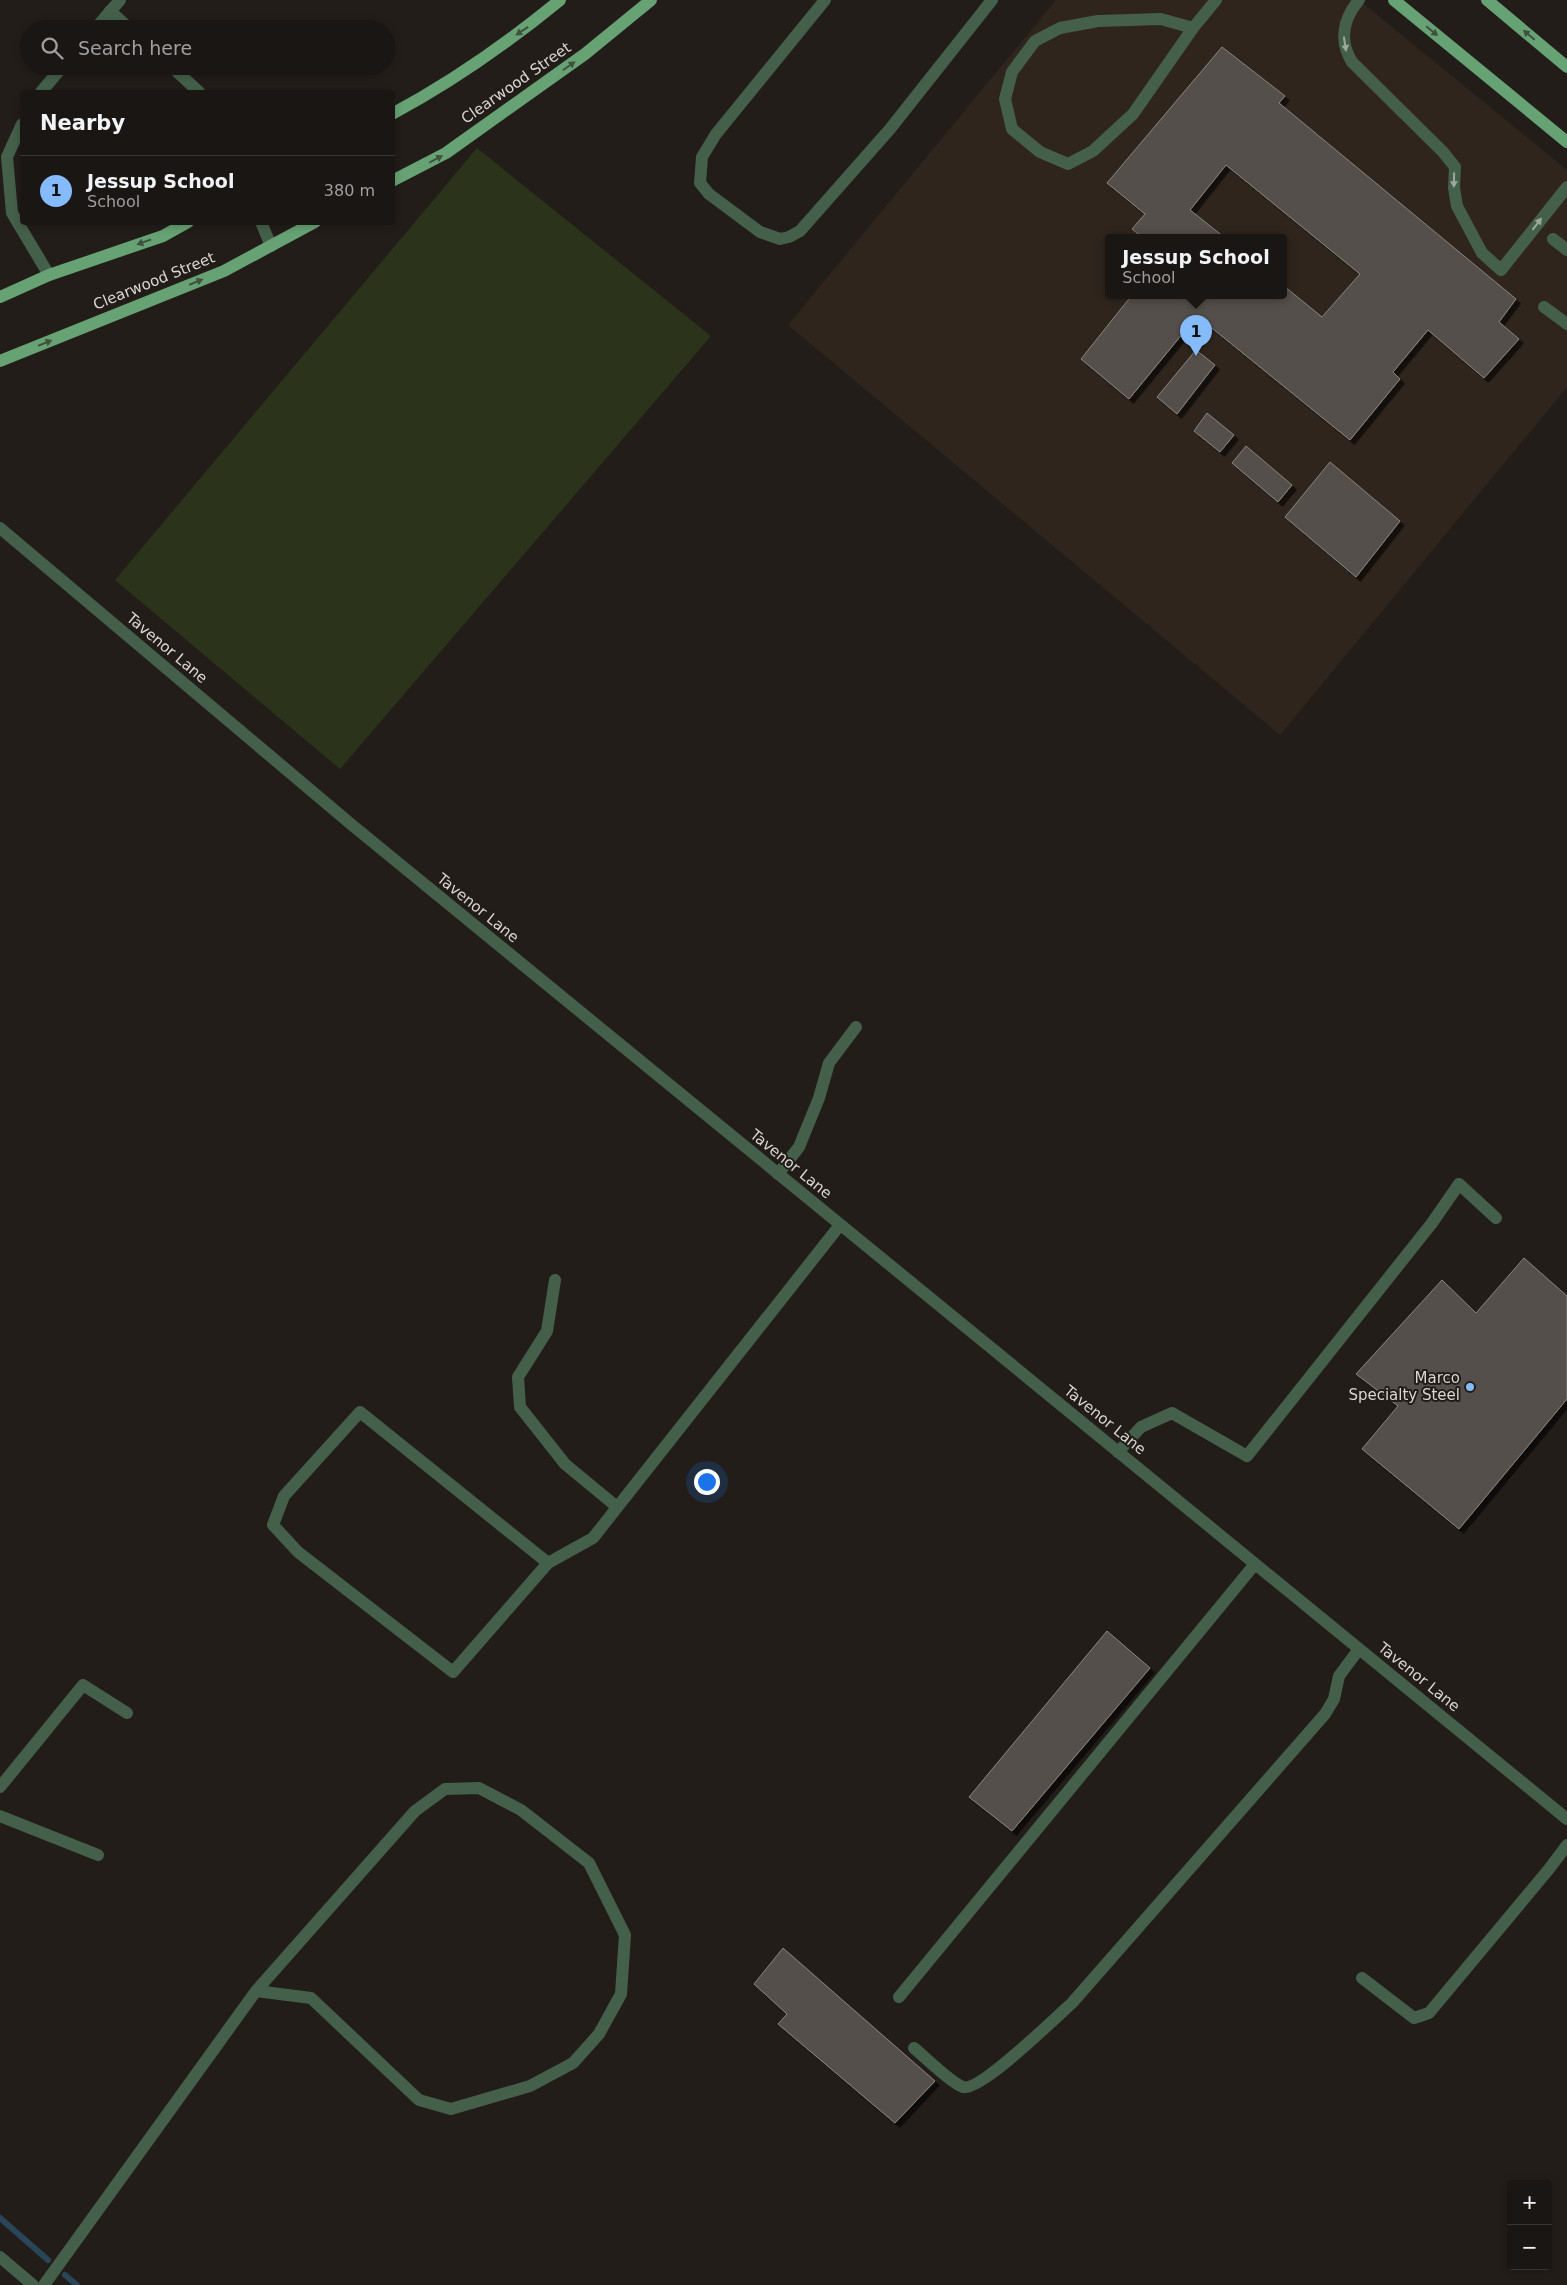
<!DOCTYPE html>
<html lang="en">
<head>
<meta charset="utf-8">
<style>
	:root { --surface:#1a1613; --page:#272321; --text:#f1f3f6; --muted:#9f9fa0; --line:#383533; --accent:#85bbfb }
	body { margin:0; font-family:"DejaVu Sans",sans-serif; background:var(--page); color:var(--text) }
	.controls { position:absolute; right:15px; bottom:15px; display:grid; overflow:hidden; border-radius:5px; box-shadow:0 2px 8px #0003 }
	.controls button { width:45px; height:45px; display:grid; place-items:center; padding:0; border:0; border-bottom:1px solid var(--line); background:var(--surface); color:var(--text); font:25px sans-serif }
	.you { position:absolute; left:706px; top:1481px; width:18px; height:18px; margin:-12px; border:4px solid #fff; border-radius:50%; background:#1a73e8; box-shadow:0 0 0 8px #1a73e833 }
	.badge { display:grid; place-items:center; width:32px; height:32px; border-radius:50%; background:var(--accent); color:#111; font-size:16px; font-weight:700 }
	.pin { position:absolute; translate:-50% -41px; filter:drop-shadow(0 1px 2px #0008) }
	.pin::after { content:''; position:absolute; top:26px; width:18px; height:15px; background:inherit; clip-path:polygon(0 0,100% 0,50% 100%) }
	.popup { position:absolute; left:1105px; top:234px; width:182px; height:65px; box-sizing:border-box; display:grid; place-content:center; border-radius:5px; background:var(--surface); filter:drop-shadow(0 1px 4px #0005); font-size:16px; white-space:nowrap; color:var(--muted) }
	.popup b { font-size:19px; color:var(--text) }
	.popup::after { content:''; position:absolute; left:50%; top:100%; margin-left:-10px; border:10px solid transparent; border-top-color:var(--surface) }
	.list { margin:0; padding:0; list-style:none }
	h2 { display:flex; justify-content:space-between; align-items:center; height:65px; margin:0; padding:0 20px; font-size:21px }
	h2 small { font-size:16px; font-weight:400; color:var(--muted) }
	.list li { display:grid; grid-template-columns:32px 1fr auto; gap:15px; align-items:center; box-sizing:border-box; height:70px; padding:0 20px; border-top:1px solid var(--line) }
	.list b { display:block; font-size:19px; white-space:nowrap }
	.list p { margin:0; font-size:16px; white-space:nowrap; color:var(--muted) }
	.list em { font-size:16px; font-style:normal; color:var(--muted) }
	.icon { flex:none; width:28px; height:28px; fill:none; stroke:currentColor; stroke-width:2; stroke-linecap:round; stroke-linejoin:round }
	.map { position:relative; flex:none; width:1567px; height:2285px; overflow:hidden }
	.search { position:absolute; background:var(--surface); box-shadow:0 2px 8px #0003; left:20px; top:20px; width:375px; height:55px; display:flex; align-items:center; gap:12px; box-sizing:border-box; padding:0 18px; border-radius:28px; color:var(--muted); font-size:19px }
	.panel { position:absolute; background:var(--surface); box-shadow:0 2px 8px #0003; left:20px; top:90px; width:375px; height:135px; border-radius:5px }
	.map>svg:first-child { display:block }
</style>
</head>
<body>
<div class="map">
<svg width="1567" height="2285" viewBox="0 0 1567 2285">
	<defs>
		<filter id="shadow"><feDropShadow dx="4.5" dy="4.5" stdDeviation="0" flood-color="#0009"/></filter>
	</defs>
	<rect width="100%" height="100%" fill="#221d19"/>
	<!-- built -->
	<path fill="#2f251d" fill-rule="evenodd" d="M1056,0H1359L1567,170V387L1280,735L788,325ZM1108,237H1284V295H1108Z"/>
	<!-- green -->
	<path fill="#2b331a" d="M477,148L711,336L340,769L115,580Z"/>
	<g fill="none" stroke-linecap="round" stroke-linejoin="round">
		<!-- stream -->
		<g stroke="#294659" stroke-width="6">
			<path d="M0,2218L48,2260"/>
			<path d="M65,2275L77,2285"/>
		</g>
	</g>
	<!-- building -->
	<g fill="#55504b" stroke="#89847f" filter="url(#shadow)">
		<path d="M1222,47L1285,96L1279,103L1516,299L1499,322L1519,339L1484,378L1428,330L1393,372L1400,379L1350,440L1197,316L1129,399L1081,359L1132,295H1284V286L1322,317L1360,274L1226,165L1190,210L1224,237H1142L1132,229L1145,214L1107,183Z"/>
		<path d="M1196,350L1215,365L1177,414L1157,397Z"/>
		<path d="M1207,413L1234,435L1220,452L1194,431Z"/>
		<path d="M1246,446L1292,485L1278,502L1232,463Z"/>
		<path d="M1330,462L1400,521L1356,577L1285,517Z"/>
		<path d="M1524,1258L1567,1296V1399L1459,1529L1362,1449L1398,1406L1356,1374L1442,1280L1476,1313Z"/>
		<path d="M1107,1631L1150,1668L1012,1831L969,1797Z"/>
		<path d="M783,1948L935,2081L895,2123L778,2024L787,2014L754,1984Z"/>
	</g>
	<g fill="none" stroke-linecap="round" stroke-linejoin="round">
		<!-- minor -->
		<g stroke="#44604a" stroke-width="12">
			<path d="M825,0L716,134L702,157L700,183L709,194L760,232L780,239L789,237L800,231L890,129L992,0"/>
			<path d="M1359,0C1343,19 1339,41 1352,62L1443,152L1455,167L1454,188L1457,206L1482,253L1501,270L1567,187"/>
			<path d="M110,11L130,29"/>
			<path d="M1193,28L1133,114L1093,151L1068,164L1040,152L1012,129L1005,99L1012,72L1035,41L1060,28L1098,21L1161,19L1193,28L1216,0"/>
			<path d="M95,29L120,0"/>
			<path d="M171,66L199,92"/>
			<path d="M41,92L63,66"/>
			<path d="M22,124L7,157L12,213L49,275"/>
			<path d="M261,222L271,246"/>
			<path d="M1553,239L1567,250"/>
			<path d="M1544,307L1567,324"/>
			<path d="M0,528L352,825L1567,1819"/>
			<path d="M778,1174L799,1147L819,1098L829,1063L856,1027"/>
			<path d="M555,1280L547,1331L518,1377L520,1407L565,1464L617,1507"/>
			<path d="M1118,1452L1141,1427L1172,1413L1247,1456L1432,1223L1459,1184L1496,1218"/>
			<path d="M548,1563L360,1412L284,1496L273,1525L298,1552L453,1672L548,1563L593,1538L840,1225"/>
			<path d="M0,1787L83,1685L127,1713"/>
			<path d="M0,1816L98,1855"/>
			<path d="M1362,1978L1414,2018L1429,2013L1549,1869L1567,1845"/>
			<path d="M899,1997L1255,1564"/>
			<path d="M914,2048C925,2057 951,2083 963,2087C980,2092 1056,2017 1072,2003L1325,1714L1334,1699L1339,1676L1359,1649"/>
			<path d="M0,2257L33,2285"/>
			<path d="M44,2285L256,1991L415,1811L445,1789L479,1788L521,1810L589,1863L625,1935L621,1994L599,2034L573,2063L530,2086L451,2109L419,2100L311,1998L256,1991"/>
		</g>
		<!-- major -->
		<g stroke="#67a274" stroke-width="12">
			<path d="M1394,0L1567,142"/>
			<path d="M1487,0L1567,67"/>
			<path d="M392,114C450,83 510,41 560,0"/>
			<path d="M392,181L446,153L585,54L651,0"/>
			<path d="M0,297L49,275L163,236L188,222"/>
			<path d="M0,361L224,271L315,222"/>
		</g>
	</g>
	<!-- one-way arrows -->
	<defs><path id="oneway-solid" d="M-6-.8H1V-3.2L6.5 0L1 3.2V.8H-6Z" transform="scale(1.25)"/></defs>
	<g fill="#3e523d">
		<use href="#oneway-solid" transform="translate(522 31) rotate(146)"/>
		<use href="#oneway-solid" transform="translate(1432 31) rotate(39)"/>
		<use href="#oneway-solid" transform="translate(1529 35) rotate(-140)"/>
		<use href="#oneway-solid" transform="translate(569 66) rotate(-35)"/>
		<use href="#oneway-solid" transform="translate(436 159) rotate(-28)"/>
		<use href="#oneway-solid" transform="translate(144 242) rotate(161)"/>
		<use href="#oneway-solid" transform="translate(196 282) rotate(-22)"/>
		<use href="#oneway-solid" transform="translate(45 343) rotate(-22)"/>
	</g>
	<g fill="#9da79c">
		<use href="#oneway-solid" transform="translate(1345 44) rotate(81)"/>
		<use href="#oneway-solid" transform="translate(1454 180) rotate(91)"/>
		<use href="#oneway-solid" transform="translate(1537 224) rotate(-52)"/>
	</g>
	<!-- markers -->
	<circle fill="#85bbfb" stroke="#221d19" stroke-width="2" cx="1470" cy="1387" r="5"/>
	<g text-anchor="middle" stroke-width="4" stroke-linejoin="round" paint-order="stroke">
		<!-- street labels -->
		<g font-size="15" fill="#d9d6d3" stroke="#221d19">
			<text transform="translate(516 83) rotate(-35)" y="5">Clearwood Street</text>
			<text transform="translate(154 281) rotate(-22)" y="5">Clearwood Street</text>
			<text transform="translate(167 648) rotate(40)" y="5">Tavenor Lane</text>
			<text transform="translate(478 908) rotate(39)" y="5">Tavenor Lane</text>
			<text transform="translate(791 1164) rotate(39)" y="5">Tavenor Lane</text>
			<text transform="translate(1105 1420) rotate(39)" y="5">Tavenor Lane</text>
			<text transform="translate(1419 1677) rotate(39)" y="5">Tavenor Lane</text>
		</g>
		<!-- poi labels -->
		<g font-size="15" fill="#d9d6d3" stroke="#221d19" text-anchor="end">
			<text x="1460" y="1383">Marco<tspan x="1460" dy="17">Specialty Steel</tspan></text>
		</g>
	</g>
</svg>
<div class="controls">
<button>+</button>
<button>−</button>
</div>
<div class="you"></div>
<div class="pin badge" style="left:1196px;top:356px">1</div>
<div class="popup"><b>Jessup School</b>School</div>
<div class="search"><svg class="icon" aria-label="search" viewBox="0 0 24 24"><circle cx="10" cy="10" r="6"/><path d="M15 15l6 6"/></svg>Search here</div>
<section class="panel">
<h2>Nearby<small></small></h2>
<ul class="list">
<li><span class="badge">1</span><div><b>Jessup School</b><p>School</p></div><em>380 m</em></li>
</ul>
</section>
</div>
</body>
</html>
